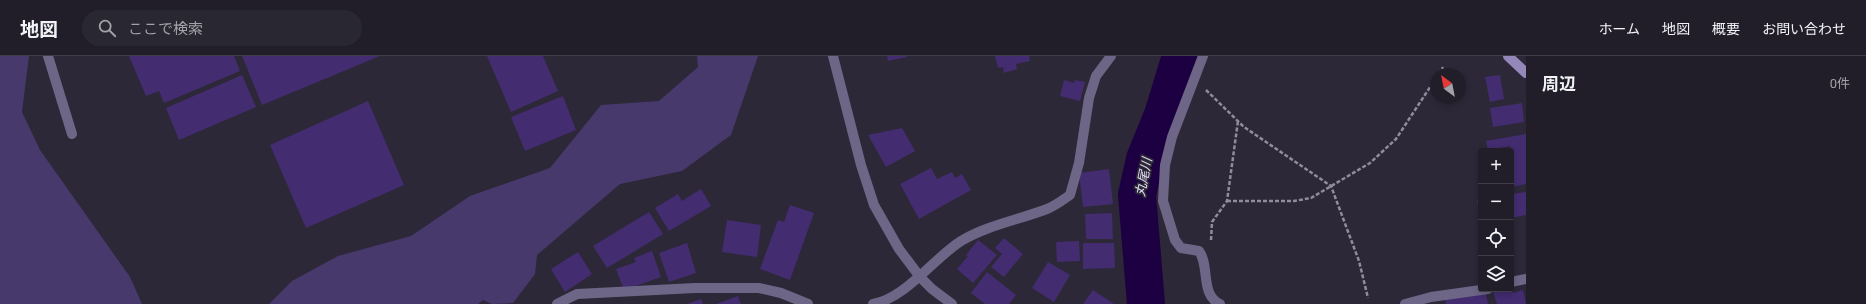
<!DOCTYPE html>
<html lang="ja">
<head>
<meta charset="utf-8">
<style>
	:root { --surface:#211e2a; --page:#292732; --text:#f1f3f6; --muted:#a2a2a8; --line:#3e3c47 }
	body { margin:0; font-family:Roboto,"Noto Sans JP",sans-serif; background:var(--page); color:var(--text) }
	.controls { position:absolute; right:12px; bottom:12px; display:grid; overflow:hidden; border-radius:4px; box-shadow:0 2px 6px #0003 }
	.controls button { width:36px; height:36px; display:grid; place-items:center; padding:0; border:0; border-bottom:1px solid var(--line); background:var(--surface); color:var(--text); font:20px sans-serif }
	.compass { position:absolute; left:1430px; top:12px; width:36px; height:36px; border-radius:50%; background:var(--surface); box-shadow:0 2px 6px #0003; rotate:328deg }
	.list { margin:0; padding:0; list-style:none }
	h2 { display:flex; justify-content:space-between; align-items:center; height:52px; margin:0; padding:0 16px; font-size:17px }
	h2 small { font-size:13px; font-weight:400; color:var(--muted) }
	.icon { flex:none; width:22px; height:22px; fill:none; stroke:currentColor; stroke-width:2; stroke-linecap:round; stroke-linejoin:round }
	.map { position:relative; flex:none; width:1526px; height:248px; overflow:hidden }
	header { display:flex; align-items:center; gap:24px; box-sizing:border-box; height:56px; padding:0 20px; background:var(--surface); border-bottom:1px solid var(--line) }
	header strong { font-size:19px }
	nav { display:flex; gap:22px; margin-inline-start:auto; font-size:14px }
	.search { width:280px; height:36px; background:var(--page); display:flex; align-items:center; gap:10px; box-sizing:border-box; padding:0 14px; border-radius:22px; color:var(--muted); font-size:15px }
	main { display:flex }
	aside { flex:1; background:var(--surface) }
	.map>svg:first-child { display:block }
</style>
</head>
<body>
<header>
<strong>地図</strong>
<div class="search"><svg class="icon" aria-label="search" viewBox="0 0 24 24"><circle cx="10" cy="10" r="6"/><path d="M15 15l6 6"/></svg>ここで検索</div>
<nav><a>ホーム</a><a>地図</a><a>概要</a><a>お問い合わせ</a></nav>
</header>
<main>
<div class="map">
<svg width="1526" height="248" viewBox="0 0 1526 248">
	<rect width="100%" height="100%" fill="#2c2838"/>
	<!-- green -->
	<g fill="#48396c">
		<path d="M0,0H29L22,56L40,94L130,221L142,248H0Z"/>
		<path d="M697,0H758L731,79L682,115L620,128L537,199L535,218L513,247L492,248L483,244L478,248H269L292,225L338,200L411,180L470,140L550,112L601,49L659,45L698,11Z"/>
	</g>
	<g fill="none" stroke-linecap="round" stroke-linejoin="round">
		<!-- river -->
		<path stroke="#1d0041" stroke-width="38" d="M1146,248L1137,139L1145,103L1163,59L1181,0"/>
	</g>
	<!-- building -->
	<g fill="#432c70">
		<path d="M129,0H234L240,15L164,47L159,35L146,40Z"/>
		<path d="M242,0H380L262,49Z"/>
		<path d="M487,0H543L558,35L511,56Z"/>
		<path d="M887,0H907V1L888,5Z"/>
		<path d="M995,0H1029L1030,5L1016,8L1017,13L1004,17L1003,11L998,12Z"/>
		<path d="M242,19L256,51L179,84L166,52Z"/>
		<path d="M1500,19L1504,43L1490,46L1485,21Z"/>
		<path d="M1064,24L1074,27L1075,24L1085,26L1080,45L1060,40Z"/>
		<path d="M563,40L576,74L525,95L511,61Z"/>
		<path d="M368,45L404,129L306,172L270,89Z"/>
		<path d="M1522,47L1524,66L1493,71L1490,52Z"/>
		<path d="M902,72L915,95L886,111L868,79Z"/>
		<path d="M1526,78V128L1511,131V115H1514L1510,90L1488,94L1486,85Z"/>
		<path d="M931,112L937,123L952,116L955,122L962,118L971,134L919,163L900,128Z"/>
		<path d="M1109,113L1113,148L1083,151L1079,117Z"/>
		<path d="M701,133L711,150L669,175L655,152L678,138L682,145Z"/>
		<path d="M1526,136V159L1511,162V138Z"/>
		<path d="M1477,144H1481V164L1480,165Z"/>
		<path d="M790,149L814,157L790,224L760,213L778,164L784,166Z"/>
		<path d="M649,156L663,178L607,212L593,190Z"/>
		<path d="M1112,157L1113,183H1086L1085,158Z"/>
		<path d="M727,164L761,169L757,201L722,196Z"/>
		<path d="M1004,182L1023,198L1004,221L991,211L1002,198L995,192Z"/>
		<path d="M978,184L997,199L973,227L957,213L968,200L966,199Z"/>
		<path d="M1079,185L1080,205L1057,206L1056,186Z"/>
		<path d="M687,187L696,217L669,226L659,197Z"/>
		<path d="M1083,187H1114L1115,212L1083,213Z"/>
		<path d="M652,195L661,221L624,234L616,213L636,206L634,202Z"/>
		<path d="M578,196L592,218L565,236L551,213Z"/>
		<path d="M1048,206L1070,219L1054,246L1032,232Z"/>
		<path d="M987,216L1016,239L1009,248H985L971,237Z"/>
		<path d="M1504,233H1512L1513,237L1523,234L1526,248H1497L1493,236Z"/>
		<path d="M1093,234L1114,248H1083Z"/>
		<path d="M1486,238L1488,248H1446L1445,243Z"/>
		<path d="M738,240L741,248H716Z"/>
		<path d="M701,243L703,248H687Z"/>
	</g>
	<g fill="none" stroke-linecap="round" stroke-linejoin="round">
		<!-- path -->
		<g stroke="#908d9a" stroke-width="2.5" stroke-dasharray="4 2" stroke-linecap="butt">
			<path d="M1439,18L1443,11"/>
			<path d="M1206,34L1244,71L1331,130L1359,205L1368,242"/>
			<path d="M1227,145H1294L1311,142L1370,107L1396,83L1436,22"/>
			<path d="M1211,184L1212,166L1227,145L1238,65"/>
		</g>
		<!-- service -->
		<g stroke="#6e6686" stroke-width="10">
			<path d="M1203,0L1172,81L1165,109L1163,145L1175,184L1181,192L1199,195C1210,210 1200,239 1220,248"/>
			<path d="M1511,226L1526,223"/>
			<path d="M1405,248L1431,241L1488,233"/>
		</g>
		<!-- minor -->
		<g stroke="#6e6686" stroke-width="10">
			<path d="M48,0L72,78"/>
			<path d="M557,248L577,238L695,232H759L781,237L808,248"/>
			<path d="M873,248C906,242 934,202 961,185C988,169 1018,164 1047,153C1055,150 1063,144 1070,139L1079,107L1089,42L1096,20L1111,0"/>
		</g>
		<!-- tertiary -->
		<path stroke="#6e6686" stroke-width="10" d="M833,0L861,109L874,149L899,193L920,221L932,233L952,248"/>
		<!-- secondary -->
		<path stroke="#9487ba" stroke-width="10" d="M1508,0L1526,17"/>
	</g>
	<g text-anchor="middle" stroke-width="3.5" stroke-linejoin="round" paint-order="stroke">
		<!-- water labels -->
		<g font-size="13" font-style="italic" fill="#e1ddf1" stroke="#2c2838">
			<text transform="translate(1143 121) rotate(-79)" y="5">丸尾川</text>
		</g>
	</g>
</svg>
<div class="controls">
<button>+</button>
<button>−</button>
<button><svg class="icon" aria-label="locate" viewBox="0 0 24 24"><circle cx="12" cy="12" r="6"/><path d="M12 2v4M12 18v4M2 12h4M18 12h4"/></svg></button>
<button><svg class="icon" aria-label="layers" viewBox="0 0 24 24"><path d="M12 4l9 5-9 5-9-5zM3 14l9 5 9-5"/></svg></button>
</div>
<svg class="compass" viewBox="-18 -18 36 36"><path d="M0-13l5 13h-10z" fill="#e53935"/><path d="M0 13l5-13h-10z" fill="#a2a2a8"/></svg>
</div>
<aside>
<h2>周辺<small>0件</small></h2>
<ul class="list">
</ul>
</aside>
</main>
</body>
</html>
